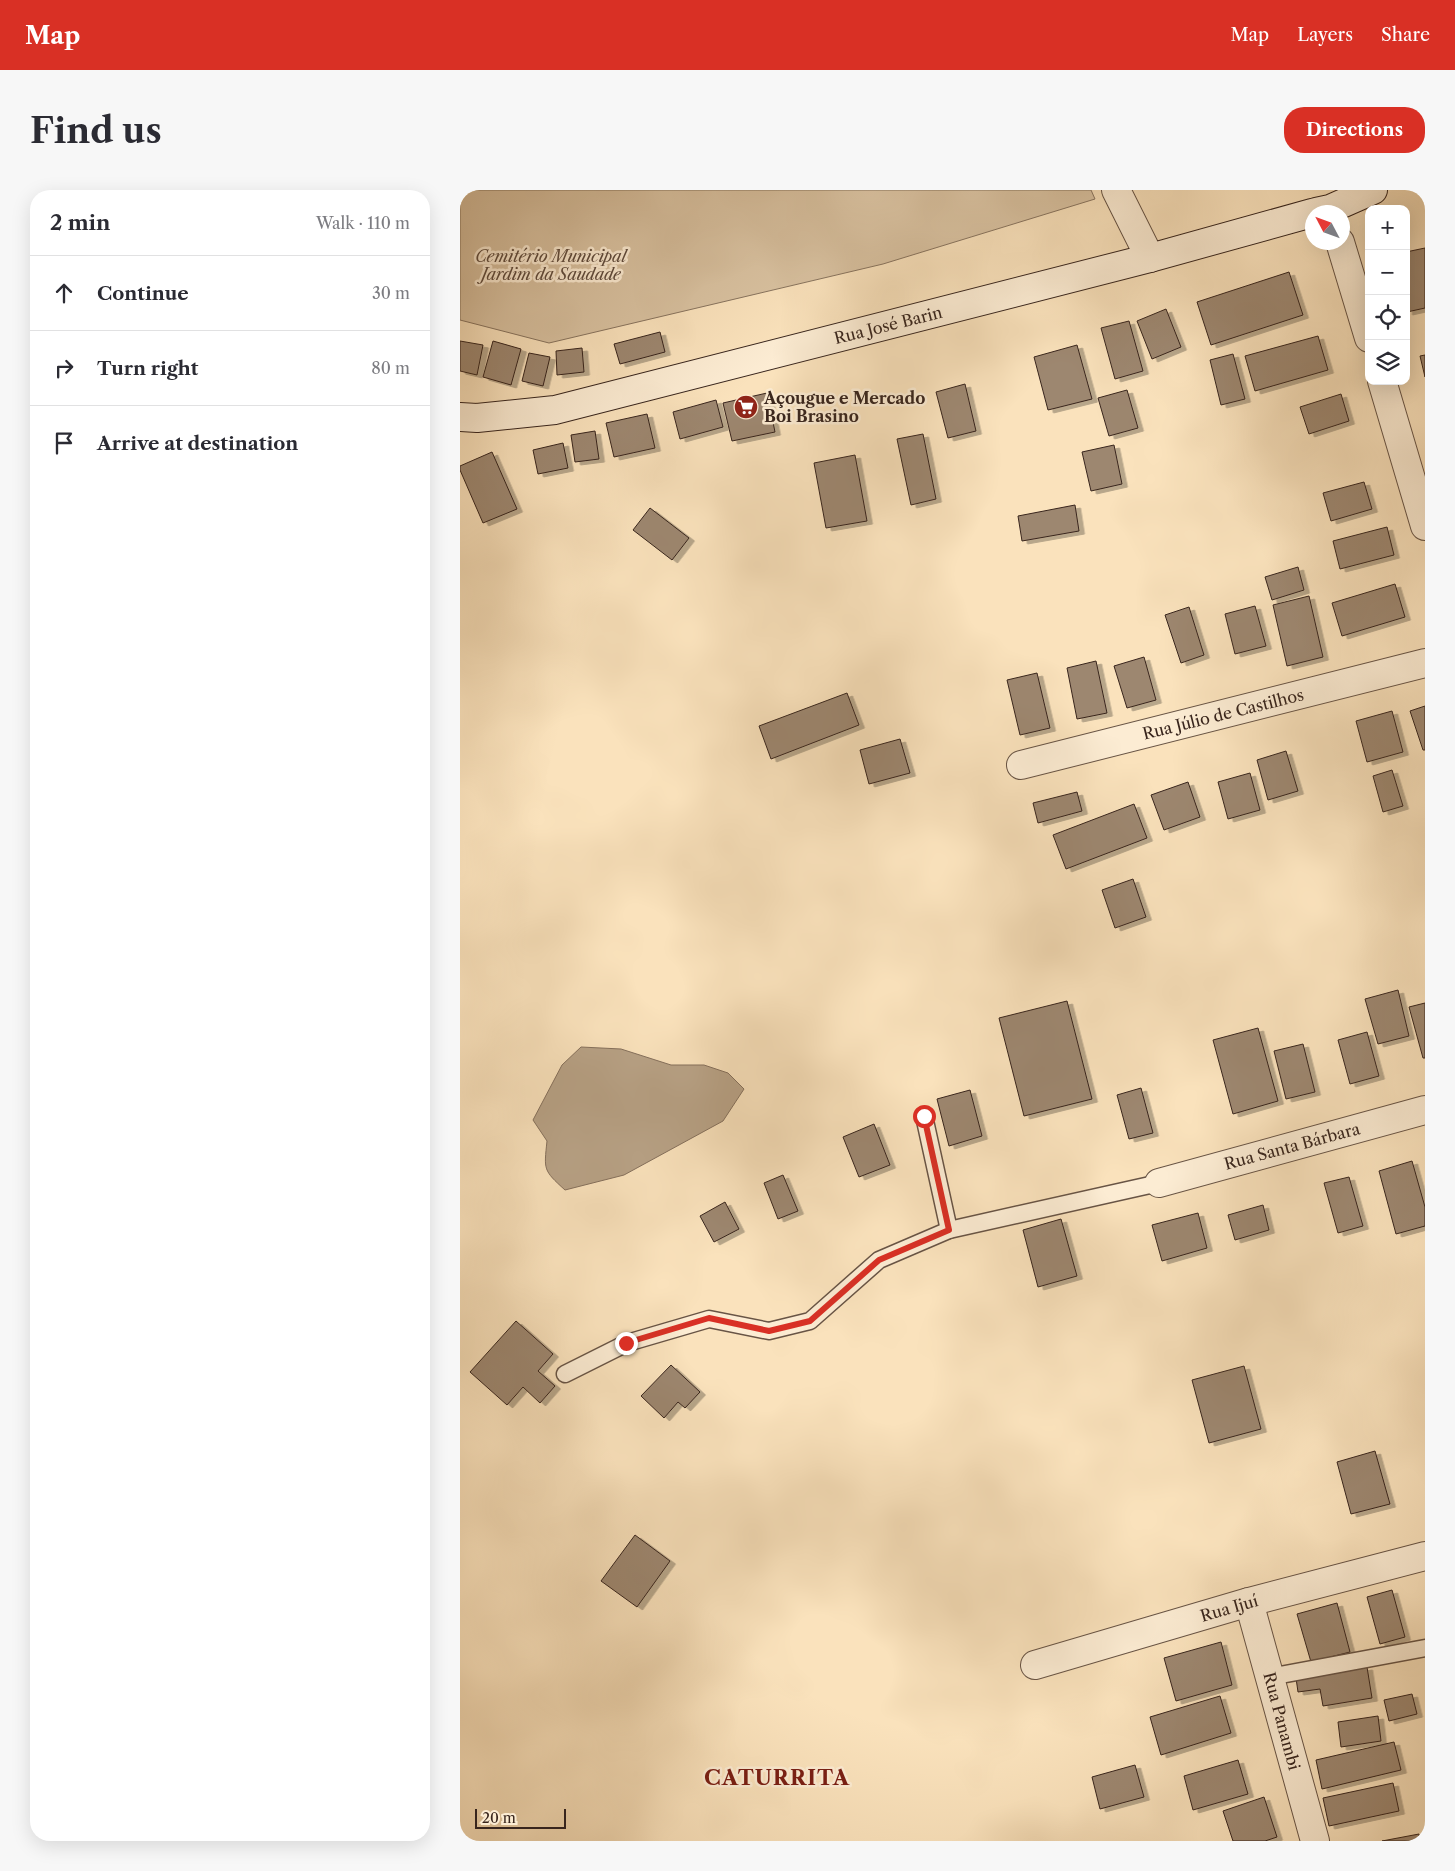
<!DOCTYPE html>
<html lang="en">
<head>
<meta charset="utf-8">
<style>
	:root { --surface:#fff; --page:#f7f7f7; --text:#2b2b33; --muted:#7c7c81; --line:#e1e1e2; --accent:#d93025 }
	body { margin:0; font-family:"Libre Caslon Text",serif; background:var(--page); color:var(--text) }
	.controls { position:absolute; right:15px; top:15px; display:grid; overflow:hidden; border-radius:10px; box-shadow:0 5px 20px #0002 }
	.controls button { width:45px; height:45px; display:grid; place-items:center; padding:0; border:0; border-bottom:1px solid var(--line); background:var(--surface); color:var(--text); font:25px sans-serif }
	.compass { position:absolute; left:845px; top:15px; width:45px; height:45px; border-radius:50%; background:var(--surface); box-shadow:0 5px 20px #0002; rotate:311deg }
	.scale { position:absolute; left:15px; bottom:12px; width:91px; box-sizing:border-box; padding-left:5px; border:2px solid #38251d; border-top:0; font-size:14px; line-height:18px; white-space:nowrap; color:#38251d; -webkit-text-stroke:4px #fcecd3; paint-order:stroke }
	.stop { position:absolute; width:15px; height:15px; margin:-11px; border:4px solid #d93025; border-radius:50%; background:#fff }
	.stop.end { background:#d93025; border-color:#fff; box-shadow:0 1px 5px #0008 }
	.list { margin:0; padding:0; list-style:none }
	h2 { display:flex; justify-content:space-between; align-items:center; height:65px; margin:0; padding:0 20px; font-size:21px }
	h2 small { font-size:16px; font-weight:400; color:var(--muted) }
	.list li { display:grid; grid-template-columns:32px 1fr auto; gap:15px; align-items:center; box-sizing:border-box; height:75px; padding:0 20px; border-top:1px solid var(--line) }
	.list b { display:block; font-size:19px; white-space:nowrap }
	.list em { font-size:16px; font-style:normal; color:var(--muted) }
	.icon { flex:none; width:28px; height:28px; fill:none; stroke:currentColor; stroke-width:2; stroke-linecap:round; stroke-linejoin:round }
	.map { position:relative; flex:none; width:965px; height:1651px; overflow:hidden; border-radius:20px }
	header { display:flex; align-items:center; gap:30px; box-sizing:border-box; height:70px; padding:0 25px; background:var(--accent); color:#fff }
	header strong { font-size:24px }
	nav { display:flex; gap:28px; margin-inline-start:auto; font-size:18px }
	.intro { display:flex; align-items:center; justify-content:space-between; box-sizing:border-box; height:120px; padding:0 30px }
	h1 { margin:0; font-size:35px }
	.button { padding:12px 22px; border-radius:20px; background:var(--accent); color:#fff; font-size:18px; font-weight:700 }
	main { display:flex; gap:30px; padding:0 30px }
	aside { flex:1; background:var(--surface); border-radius:20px; box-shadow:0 5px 20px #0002 }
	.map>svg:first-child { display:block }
</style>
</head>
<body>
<header>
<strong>Map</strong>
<nav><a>Map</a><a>Layers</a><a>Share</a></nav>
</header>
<div class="intro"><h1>Find us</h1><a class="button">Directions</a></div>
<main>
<aside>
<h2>2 min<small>Walk · 110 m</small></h2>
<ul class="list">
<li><svg class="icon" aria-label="ahead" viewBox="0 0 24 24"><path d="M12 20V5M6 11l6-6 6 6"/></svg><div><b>Continue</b></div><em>30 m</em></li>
<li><svg class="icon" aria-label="right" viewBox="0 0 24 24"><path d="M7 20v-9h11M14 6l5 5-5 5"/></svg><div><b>Turn right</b></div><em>80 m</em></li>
<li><svg class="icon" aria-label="arrive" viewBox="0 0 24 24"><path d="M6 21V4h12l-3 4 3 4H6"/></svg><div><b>Arrive at destination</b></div></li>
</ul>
</aside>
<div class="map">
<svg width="965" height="1651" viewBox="0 0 965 1651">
	<defs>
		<filter id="shadow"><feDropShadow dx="5.5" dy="3" stdDeviation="0" flood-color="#0004"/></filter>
	</defs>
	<rect width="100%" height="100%" fill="#fae2bc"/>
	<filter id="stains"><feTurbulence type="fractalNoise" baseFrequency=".004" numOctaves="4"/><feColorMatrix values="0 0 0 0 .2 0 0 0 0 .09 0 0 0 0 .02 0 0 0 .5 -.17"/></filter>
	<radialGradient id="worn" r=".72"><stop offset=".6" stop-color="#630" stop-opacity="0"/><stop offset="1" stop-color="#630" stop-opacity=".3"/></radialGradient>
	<!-- green -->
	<path fill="#d9c2a1" stroke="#88745f" d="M0,0H631L635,9L423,74L89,153L0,130Z"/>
	<!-- water -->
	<path fill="#b8a286" stroke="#85705c" d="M121,857L161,859L211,875H244L268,883L284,899L263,931L164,985L105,1000C83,980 84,980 87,951L73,930L102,875Z"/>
	<!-- building -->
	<g fill="#9d8770" stroke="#38251d" filter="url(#shadow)">
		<path d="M965,58V118L947,122L946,62Z"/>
		<path d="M829,82L843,125L751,155L737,112Z"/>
		<path d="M706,119L721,157L692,169L677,131Z"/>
		<path d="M669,131L683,181L655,189L641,138Z"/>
		<path d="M200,142L205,162L160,174L154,154Z"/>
		<path d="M858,146L868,180L795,201L785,166Z"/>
		<path d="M0,151L23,155L17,185L0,181Z"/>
		<path d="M33,151L61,159L51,195L23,187Z"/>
		<path d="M617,155L632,209L588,220L574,167Z"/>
		<path d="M122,158L124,182L97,185L96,161Z"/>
		<path d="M69,163L90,167L83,196L62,191Z"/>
		<path d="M773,164L785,209L761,215L750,170Z"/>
		<path d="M965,165V187L960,166Z"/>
		<path d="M505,194L516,241L488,248L476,202Z"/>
		<path d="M667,200L678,238L649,246L638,208Z"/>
		<path d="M307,203L315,242L272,251L263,213Z"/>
		<path d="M881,204L889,231L849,244L840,217Z"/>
		<path d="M256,210L263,237L220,249L213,222Z"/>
		<path d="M187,224L195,258L154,267L146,233Z"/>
		<path d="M135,241L139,269L115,272L111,245Z"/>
		<path d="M463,244L476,309L451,315L437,249Z"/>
		<path d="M103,253L108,278L78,284L73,260Z"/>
		<path d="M654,255L662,294L631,301L622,262Z"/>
		<path d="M32,262L57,319L23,333L0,280V276Z"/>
		<path d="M395,265L407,331L366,338L354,273Z"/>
		<path d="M904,292L912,319L871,331L863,303Z"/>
		<path d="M615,315L619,341L562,351L558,326Z"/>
		<path d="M190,318L229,348L212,370L173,340Z"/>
		<path d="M927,337L934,365L880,379L873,351Z"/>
		<path d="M838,377L844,400L812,410L805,387Z"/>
		<path d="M935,394L945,427L882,446L872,413Z"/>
		<path d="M849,406L863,467L827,476L813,415Z"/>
		<path d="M795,416L806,456L775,464L765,424Z"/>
		<path d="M729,417L744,465L721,473L705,425Z"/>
		<path d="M684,467L696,510L667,518L654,476Z"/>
		<path d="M636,471L647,523L617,529L607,478Z"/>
		<path d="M577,483L590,538L560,545L547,490Z"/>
		<path d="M387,503L399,535L311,569L299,536Z"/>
		<path d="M965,516V560H963L950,521Z"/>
		<path d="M932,521L943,562L907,572L896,531Z"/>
		<path d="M440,549L450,583L409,594L400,560Z"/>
		<path d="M826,561L838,601L808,610L797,570Z"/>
		<path d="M932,580L943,616L923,622L913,586Z"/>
		<path d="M790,583L800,620L768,629L758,592Z"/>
		<path d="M728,592L740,627L704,640L691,605Z"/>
		<path d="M617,602L622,621L578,633L573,613Z"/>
		<path d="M674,614L687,648L606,679L593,645Z"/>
		<path d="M673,689L686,727L655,738L642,700Z"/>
		<path d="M938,800L949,846L918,854L905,809Z"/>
		<path d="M607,811L632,909L564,926L539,828Z"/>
		<path d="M965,813V868H963L949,817Z"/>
		<path d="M798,838L818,911L773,924L753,850Z"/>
		<path d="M907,842L919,886L890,894L878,850Z"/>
		<path d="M843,854L855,902L826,909L814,861Z"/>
		<path d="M681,898L693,943L669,949L657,905Z"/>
		<path d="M510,900L522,946L489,956L477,909Z"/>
		<path d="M414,934L430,975L399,987L383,947Z"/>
		<path d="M952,971L965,1017V1036L936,1044L919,981Z"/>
		<path d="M323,985L338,1021L318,1029L304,993Z"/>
		<path d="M889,987L903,1036L878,1043L864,993Z"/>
		<path d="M265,1012L279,1039L254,1052L240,1026Z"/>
		<path d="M803,1015L809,1040L775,1050L768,1025Z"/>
		<path d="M738,1023L747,1058L702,1071L692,1035Z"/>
		<path d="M601,1029L617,1086L578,1097L563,1040Z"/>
		<path d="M56,1131L93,1164L78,1181L95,1196L80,1213L63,1197L47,1215L10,1182Z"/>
		<path d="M211,1175L240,1202L225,1218L218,1212L204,1228L181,1206Z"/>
		<path d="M784,1176L801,1239L749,1253L732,1190Z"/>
		<path d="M915,1261L930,1314L891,1324L877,1272Z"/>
		<path d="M175,1345L210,1371L177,1417L141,1391Z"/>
		<path d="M932,1400L945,1447L920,1454L907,1407Z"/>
		<path d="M877,1413L890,1462L851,1472L837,1424Z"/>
		<path d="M761,1452L772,1495L716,1511L704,1468Z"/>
		<path d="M907,1477L912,1508L863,1516L860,1499L838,1502L836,1488Z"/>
		<path d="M952,1504L957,1524L929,1531L924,1510Z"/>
		<path d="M760,1506L771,1543L701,1565L690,1527Z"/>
		<path d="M918,1526L921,1551L881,1557L878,1532Z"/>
		<path d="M934,1552L941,1580L862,1599L856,1570Z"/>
		<path d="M778,1570L788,1604L733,1620L724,1586Z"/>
		<path d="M675,1575L684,1607L640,1619L632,1587Z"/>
		<path d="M933,1593L939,1621L869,1636L863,1608Z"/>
		<path d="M804,1607L817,1647L805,1651H773L763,1621Z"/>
		<path d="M959,1644L960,1651H922Z"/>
	</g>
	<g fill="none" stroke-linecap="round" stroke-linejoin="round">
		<!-- service casing -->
		<g stroke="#685445" stroke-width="19">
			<g id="service">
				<path d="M464,926L489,1040"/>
				<path d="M105,1184L167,1153L249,1129L309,1141L350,1131L419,1070L489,1040L699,993"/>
				<path d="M810,1487L965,1458"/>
			</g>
		</g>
		<!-- minor casing -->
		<g stroke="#685445" stroke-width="30">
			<g id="minor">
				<path d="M656,0L690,68"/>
				<path d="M880,52L909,148"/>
				<path d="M922,191L965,336"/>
				<path d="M561,575L965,473"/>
				<path d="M699,993L965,920"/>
				<path d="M789,1412L855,1651"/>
				<path d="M575,1475L789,1412L965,1366"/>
			</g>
		</g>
		<!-- secondary casing -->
		<g stroke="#38251d" stroke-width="30">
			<g id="secondary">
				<path d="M856,22L870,19L913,0"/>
				<path d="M0,227L17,228L95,220L690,68L852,23"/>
			</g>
		</g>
		<!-- service -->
		<use href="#service" stroke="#fcecd3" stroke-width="16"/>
		<!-- minor -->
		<use href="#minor" stroke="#fcecd3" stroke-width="28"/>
		<!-- secondary -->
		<use href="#secondary" stroke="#fcecd3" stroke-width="28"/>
	</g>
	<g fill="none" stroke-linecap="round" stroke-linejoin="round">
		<!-- route -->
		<path stroke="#d93025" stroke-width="6" d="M166,1153L249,1128L309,1141L350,1131L419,1070L489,1040L464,926"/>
	</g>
	<!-- icons -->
	<defs>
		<g id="supermarket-disc" transform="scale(1.25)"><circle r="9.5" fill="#8f2418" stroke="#fcecd3"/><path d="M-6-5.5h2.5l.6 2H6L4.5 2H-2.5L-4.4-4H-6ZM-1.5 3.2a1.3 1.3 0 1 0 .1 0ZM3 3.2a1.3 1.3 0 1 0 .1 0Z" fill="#fff"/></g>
	</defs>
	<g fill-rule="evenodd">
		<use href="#supermarket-disc" x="286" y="217"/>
	</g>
	<g text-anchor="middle" stroke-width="5" stroke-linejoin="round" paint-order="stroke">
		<!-- park labels -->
		<g font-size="16" font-style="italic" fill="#604c3e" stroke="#fcecd3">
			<text x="91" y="72">Cemitério Municipal<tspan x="91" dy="18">Jardim da Saudade</tspan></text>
		</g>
		<!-- street labels -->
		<g font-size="16" fill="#38251d" stroke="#fcecd3">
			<text transform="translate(428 135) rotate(-14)" y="6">Rua José Barin</text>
			<text transform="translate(763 524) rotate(-14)" y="6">Rua Júlio de Castilhos</text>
			<text transform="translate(832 956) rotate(-15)" y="6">Rua Santa Bárbara</text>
			<text transform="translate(769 1418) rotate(-16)" y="6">Rua Ijuí</text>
			<text transform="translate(822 1531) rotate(75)" y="6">Rua Panambi</text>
		</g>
		<!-- poi labels -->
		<g font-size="16" font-weight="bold" fill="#38251d" stroke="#fcecd3" text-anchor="start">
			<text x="304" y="214">Açougue e Mercado<tspan x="304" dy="18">Boi Brasino</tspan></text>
		</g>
		<!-- district labels -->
		<g font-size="21" font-weight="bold" letter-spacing="1" fill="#7a1f14" stroke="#fcecd3">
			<text x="317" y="1595">CATURRITA</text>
		</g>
	</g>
	<rect width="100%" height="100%" filter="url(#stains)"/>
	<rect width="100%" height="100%" fill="url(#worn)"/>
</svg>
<div class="controls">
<button>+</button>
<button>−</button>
<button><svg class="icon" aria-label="locate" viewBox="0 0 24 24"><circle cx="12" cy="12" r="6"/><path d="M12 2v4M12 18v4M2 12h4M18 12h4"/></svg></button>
<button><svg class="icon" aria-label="layers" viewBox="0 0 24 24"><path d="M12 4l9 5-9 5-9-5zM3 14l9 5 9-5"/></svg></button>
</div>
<svg class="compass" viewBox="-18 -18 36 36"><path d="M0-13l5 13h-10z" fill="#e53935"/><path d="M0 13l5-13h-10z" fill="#7c7c81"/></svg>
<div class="scale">20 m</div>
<div class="stop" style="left:464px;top:926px"></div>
<div class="stop end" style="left:166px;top:1153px"></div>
</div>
</main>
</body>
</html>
